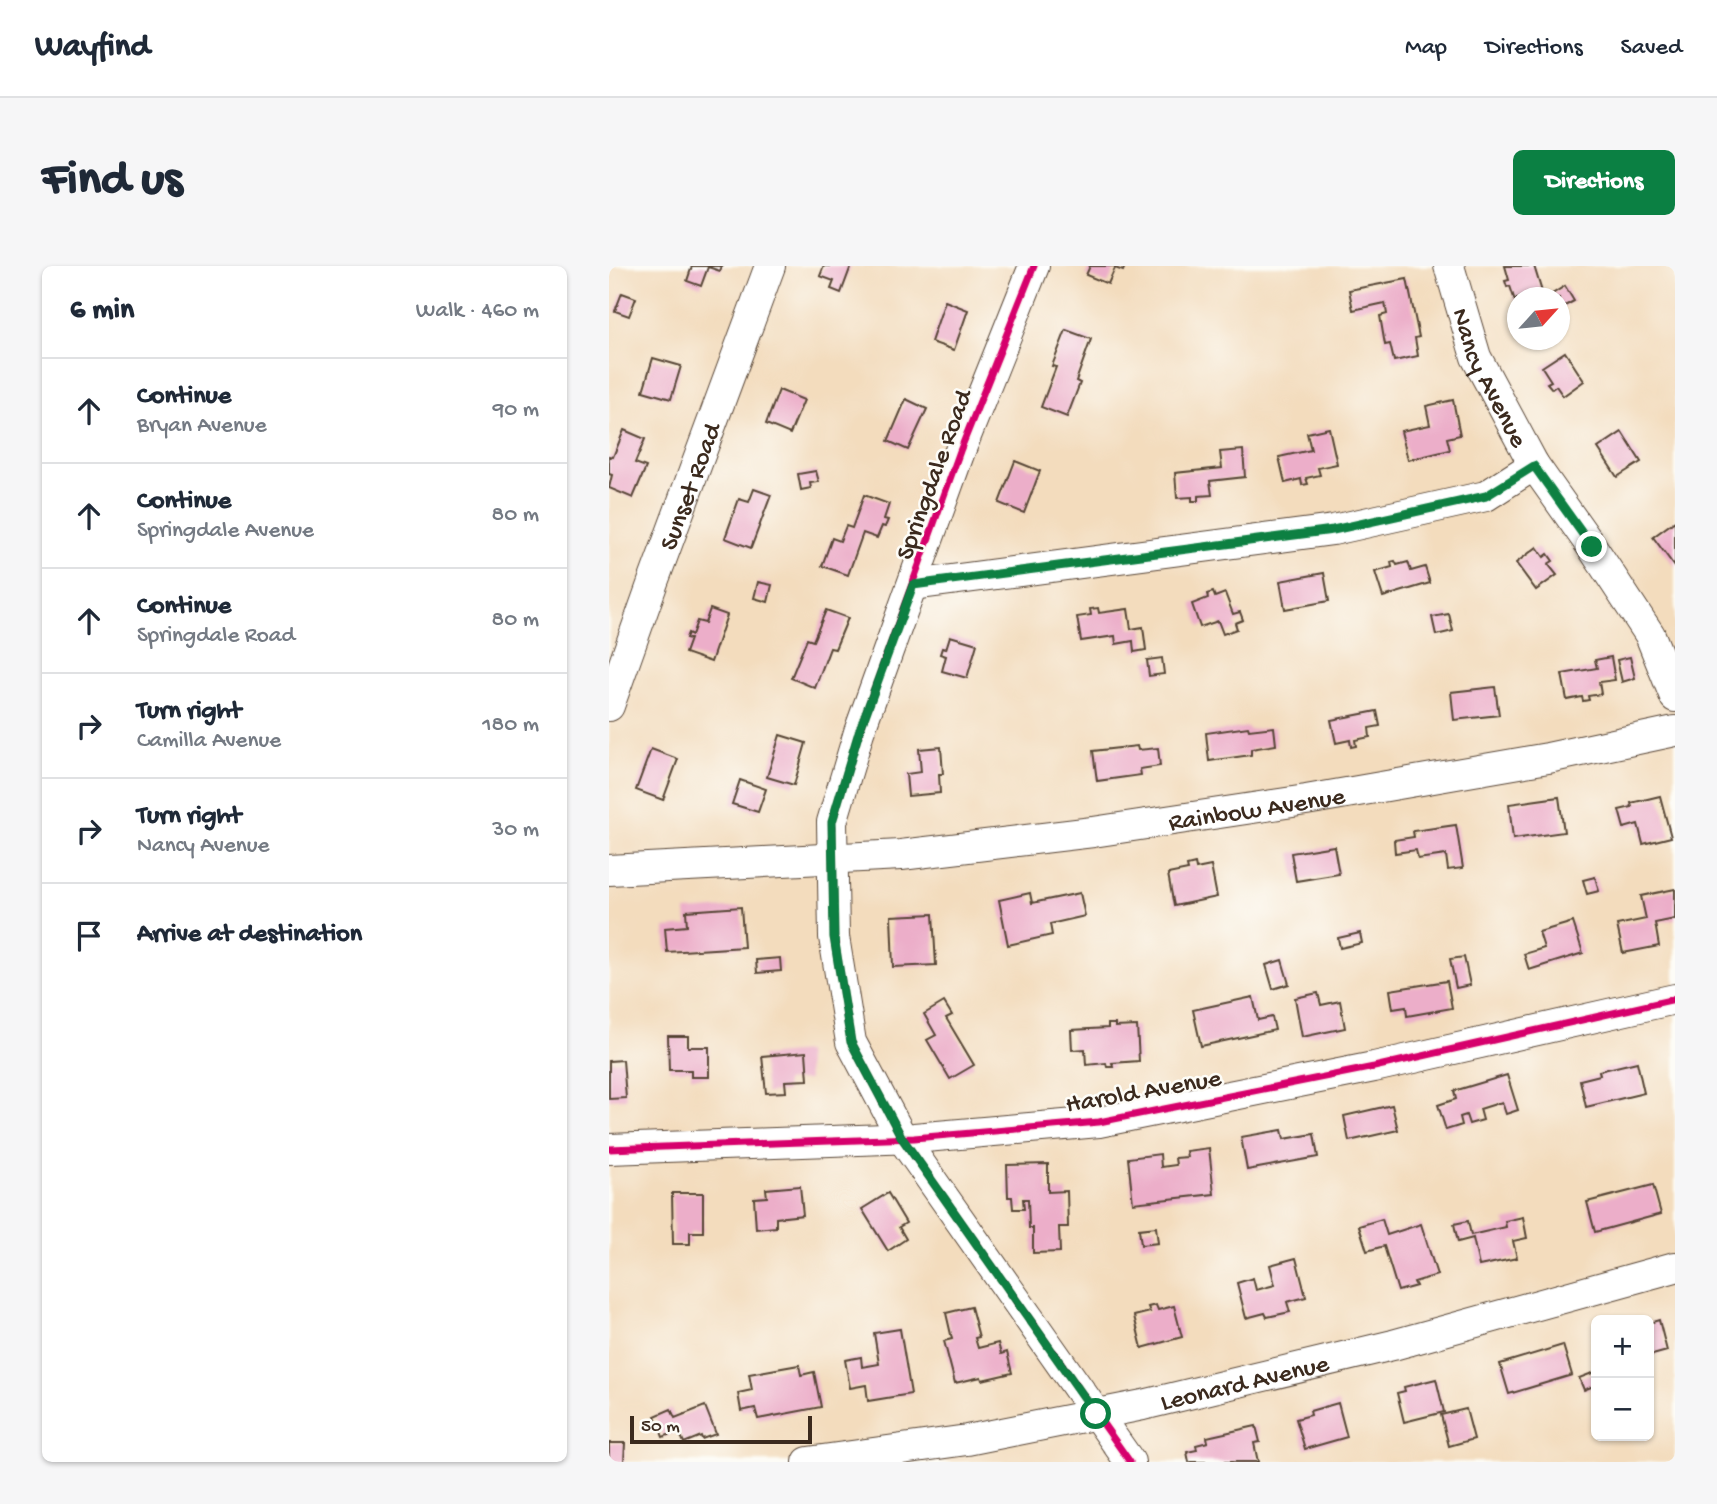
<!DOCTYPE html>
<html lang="en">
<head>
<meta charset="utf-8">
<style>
	:root { --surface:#fff; --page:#f6f6f7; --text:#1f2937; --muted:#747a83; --line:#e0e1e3; --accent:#0b8043 }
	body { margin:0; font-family:"Gochi Hand",sans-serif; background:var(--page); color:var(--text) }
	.controls { position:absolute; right:21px; bottom:21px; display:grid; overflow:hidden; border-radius:10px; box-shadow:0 2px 5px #0004 }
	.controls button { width:63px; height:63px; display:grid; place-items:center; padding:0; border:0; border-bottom:2px solid var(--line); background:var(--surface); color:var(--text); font:35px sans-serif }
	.compass { position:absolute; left:898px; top:21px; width:63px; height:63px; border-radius:50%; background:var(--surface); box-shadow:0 2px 5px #0004; rotate:63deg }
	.scale { position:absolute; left:21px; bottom:18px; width:182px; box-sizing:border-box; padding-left:7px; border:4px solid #3b2a1e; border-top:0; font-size:19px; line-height:24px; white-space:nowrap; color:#3b2a1e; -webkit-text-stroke:5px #fdfcf7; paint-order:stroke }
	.stop { position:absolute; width:21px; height:21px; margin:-16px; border:5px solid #0b8043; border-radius:50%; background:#fff }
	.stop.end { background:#0b8043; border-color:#fff; box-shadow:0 2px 7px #0008 }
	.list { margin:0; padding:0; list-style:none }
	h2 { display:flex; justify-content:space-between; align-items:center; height:91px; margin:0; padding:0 28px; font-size:30px }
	h2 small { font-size:23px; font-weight:400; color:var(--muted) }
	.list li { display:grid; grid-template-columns:46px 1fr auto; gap:21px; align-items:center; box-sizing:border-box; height:105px; padding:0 28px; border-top:2px solid var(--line) }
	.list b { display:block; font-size:26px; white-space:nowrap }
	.list p { margin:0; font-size:23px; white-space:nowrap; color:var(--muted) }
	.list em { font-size:23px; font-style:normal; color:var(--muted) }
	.icon { flex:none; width:38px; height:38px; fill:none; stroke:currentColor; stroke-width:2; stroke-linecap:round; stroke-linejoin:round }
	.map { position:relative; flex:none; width:1066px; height:1196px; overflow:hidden; border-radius:10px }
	header { display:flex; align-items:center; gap:42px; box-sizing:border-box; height:98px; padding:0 35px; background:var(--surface); border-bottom:2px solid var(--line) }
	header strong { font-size:33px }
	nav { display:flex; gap:38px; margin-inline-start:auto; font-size:24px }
	.intro { display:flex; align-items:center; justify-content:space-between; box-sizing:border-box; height:168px; padding:0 42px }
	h1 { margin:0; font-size:49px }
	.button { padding:18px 32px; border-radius:10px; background:var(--accent); color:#fff; font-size:24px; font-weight:700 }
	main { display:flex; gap:42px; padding:0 42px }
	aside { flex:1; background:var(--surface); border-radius:10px; box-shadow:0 2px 5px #0004 }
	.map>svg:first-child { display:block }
</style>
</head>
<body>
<header>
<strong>Wayfind</strong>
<nav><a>Map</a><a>Directions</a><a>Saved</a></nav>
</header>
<div class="intro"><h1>Find us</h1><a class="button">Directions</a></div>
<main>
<aside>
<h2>6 min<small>Walk · 460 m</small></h2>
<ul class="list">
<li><svg class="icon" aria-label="ahead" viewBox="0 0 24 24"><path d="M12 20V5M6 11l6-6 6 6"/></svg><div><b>Continue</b><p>Bryan Avenue</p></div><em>90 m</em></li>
<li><svg class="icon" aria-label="ahead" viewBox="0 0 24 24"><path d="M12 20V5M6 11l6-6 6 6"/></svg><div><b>Continue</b><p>Springdale Avenue</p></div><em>80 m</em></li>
<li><svg class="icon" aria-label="ahead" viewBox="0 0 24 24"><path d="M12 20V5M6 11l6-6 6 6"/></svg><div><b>Continue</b><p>Springdale Road</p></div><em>80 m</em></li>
<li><svg class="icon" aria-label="right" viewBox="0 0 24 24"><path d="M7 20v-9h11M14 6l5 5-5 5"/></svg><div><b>Turn right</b><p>Camilla Avenue</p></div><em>180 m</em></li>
<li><svg class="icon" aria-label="right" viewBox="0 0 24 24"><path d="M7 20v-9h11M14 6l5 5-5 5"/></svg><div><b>Turn right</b><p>Nancy Avenue</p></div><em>30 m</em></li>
<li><svg class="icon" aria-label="arrive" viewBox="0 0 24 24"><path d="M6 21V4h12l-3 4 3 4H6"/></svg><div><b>Arrive at destination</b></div></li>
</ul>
</aside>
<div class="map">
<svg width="1066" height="1196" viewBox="0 0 1066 1196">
	<rect width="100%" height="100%" fill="#fdfcf7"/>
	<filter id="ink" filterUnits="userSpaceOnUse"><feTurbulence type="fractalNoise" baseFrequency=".0143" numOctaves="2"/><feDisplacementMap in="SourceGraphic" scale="14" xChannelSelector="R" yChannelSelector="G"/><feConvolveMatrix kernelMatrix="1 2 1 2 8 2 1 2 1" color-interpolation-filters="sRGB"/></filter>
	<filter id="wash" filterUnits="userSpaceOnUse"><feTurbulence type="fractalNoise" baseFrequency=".00686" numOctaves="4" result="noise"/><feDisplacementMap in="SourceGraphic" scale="28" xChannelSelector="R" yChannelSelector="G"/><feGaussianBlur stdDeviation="1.57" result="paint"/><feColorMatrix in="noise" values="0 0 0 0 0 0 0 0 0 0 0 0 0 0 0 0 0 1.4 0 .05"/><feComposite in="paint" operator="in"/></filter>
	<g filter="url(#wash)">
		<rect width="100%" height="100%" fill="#f3dcbd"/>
		<g id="blocks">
			<!-- building -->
			<g fill="#ecaec9">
				<path d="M83,0H113L111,5L99,1L92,20L78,15Z"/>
				<path d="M215,0H242L232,27L222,23L225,15L211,10Z"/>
				<path d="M481,0H516L514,5L506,2L499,18L477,9Z"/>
				<path d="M896,0H925L933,26L916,32H908V34L906,35L901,20L898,21L896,15L900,14Z"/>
				<path d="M798,13L810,71L806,72L809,90L785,95L781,78L776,79L771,50L778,48L776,37L744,44L740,24Z"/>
				<path d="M956,20L965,35L950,43V32H937Z"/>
				<path d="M13,27L27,32L20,50L6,45Z"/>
				<path d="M336,35L359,44L345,84L322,76Z"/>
				<path d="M457,64L482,73L467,115L471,117L458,151L432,141L447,101L443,100Z"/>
				<path d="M956,86L975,115L954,130L947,120L943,123L938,117L942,115L933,101Z"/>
				<path d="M44,92L72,100L62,133L34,125Z"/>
				<path d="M170,124L195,134L181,168L157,158Z"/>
				<path d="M297,133L318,143L299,184L279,175Z"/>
				<path d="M844,134L851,169L838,172L841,184L799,194L792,165L821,159L817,140Z"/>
				<path d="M720,162L728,198L709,202L711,209L697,212L699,218L693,219L692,213L676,217L670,191L702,184L698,167Z"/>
				<path d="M15,164L36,173L26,197L37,201L24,232L0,222L3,209L0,208V190L4,191Z"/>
				<path d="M1013,166L1032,196L1008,211L989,182Z"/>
				<path d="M634,184L636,211L601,215L603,229L589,230V235H583V231L568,232L566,207L613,202L611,186Z"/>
				<path d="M406,195L431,205L415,247L390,237Z"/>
				<path d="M207,205L210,216L201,217L202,222L192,224L189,208Z"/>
				<path d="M145,223L162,229L142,282L116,272L130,233L140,236Z"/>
				<path d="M255,229L280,238L275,253L279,254L276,261L273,260L268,272L254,267L239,309L213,300L223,272L231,275L237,260L243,262Z"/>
				<path d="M1066,255V301L1044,271Z"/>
				<path d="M928,281L935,291L939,288L944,295L939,298L948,309L927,324L907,297Z"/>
				<path d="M786,295L788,299L799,296L802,305L816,301L821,317L774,331L766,306L783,301L782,296Z"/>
				<path d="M715,307L720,335L676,343L671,315Z"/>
				<path d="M149,316L163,319L159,336L145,332Z"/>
				<path d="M604,326L606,331L616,327L624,348L631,346L634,354L626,357L628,363L614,368L609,355L591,361L583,338L599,332L598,328Z"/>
				<path d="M489,342L490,347L519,343L522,363L534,361L537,384L525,386L524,375L507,378L506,370L472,375L468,351L482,349L481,343Z"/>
				<path d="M101,343L118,349L102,396L76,387L81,373L77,372L79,367L83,369L88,355L96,357Z"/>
				<path d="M217,344L239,352L226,383L221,382L206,422L182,412L198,373L204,375Z"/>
				<path d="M840,348L844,365L827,369L823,351Z"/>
				<path d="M341,370L368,378L358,412L333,405L337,390L331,388L333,382L337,383Z"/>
				<path d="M1002,391L1006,414L990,416L992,428L979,430L980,434L974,435L973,431L958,434L953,408L988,402L986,394Z"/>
				<path d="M1021,391L1026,412L1013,416L1008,394Z"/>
				<path d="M553,392L555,408L540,410L538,394Z"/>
				<path d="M886,421L890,449L845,454L842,426Z"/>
				<path d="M768,445L771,460L760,462L761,471L746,474L747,480L742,481L741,474L727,477L722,454Z"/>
				<path d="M639,461L640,464L665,461L667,479L642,483V489L600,495L597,467Z"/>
				<path d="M171,469L197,477L185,519L158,511Z"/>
				<path d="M528,480L529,484L549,482L551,500L531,503L532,509L488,515L484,485Z"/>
				<path d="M332,481L334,508H330L331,527L299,530L297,508L312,506L310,483Z"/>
				<path d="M42,483L69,493L54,534L27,524Z"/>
				<path d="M131,514L157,523L149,546L123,538Z"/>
				<path d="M1051,530L1062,571L1034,578L1029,558L1015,562L1010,544L1023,541L1022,537Z"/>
				<path d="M950,531L955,566L904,573L900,538Z"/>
				<path d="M847,559L854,602L839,604L837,589L809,593L807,584L786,587L785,574L805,571L804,565Z"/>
				<path d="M725,580L730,608L687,615L682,587Z"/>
				<path d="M586,598L587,603L602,600L608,631L565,640L559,608L579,604L578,600Z"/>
				<path d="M986,611L990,625L978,628L974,614Z"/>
				<path d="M1066,623V653L1046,657L1050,680L1014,687L1008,659L1037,653L1032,630Z"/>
				<path d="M421,627L423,637L471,627L476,650L441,658L443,669L399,679L390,634Z"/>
				<path d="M132,641L135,681L58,686L56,662L78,660L77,645Z"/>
				<path d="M324,648L327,699L284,701L282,650Z"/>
				<path d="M964,656L974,687L920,704L915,688L935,682L930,666Z"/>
				<path d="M751,667L753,677L731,682L729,672Z"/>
				<path d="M855,691L861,719L847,722L841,693Z"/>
				<path d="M171,692L172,705L148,707L147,694Z"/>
				<path d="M673,694L680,718L664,723L657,699Z"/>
				<path d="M838,715L843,742L798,750L797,741L784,743L781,724Z"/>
				<path d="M709,727L712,739L731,735L736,762L693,771L686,732Z"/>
				<path d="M644,731L649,754L663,751L666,764L592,780L584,744Z"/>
				<path d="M335,736L343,749L337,752L365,799L341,813L318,774L327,769L315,748Z"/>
				<path d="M499,758H506V761L528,760L530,795L503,797L504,801H498L497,797L477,799L476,783L463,784L462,764L499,762Z"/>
				<path d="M59,770H79V781H100V811H82V804H60Z"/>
				<path d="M197,786L199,814L176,815L177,826L157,827L153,790Z"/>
				<path d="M14,794L17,832L0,833V795Z"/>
				<path d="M1028,796L1035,827L977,841L971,814L991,809L990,805Z"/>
				<path d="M898,809L909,844L897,848L893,836L871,843L874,854L860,858L857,849L851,851L853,859L837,864L829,839L847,833L845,825Z"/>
				<path d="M783,839L789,864L740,875L735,850Z"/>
				<path d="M673,864L675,873L705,868L709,891L638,904L632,871Z"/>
				<path d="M600,882L605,928L524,937L519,892L551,888L552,901L567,899L566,892L578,891L577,885Z"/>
				<path d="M439,898V926L458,925L459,961H450L451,986L424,987V962H420L419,933H414L415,943H404L403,931H399L398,899Z"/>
				<path d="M1044,919L1052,948L986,966L978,936Z"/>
				<path d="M191,920L194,949L167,952V961L147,963L145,932L158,931L157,923Z"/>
				<path d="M63,927H94V966H81V978H64Z"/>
				<path d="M279,927L297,957L290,961L297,973L279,985L253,943Z"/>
				<path d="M914,951L918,972L904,975L908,992L870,1000L864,972L849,976L845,958L859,955L862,969L897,961L896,955Z"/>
				<path d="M773,953L778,969L812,958L828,1009L805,1016L807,1020L789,1025L775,980L758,985L750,960Z"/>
				<path d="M547,961L549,977L532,979L530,963Z"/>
				<path d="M687,992L697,1031L678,1036L681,1046L658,1051L656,1047L637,1052L628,1017L644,1012L647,1024L666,1019L661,999Z"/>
				<path d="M547,1039L549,1044L565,1040L573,1071L533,1082L525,1050L541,1046L539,1041Z"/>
				<path d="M362,1041L370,1071L366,1072L369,1082L389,1077L392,1088L398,1086L403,1107L373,1114L372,1111L346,1117L335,1075L343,1073L337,1047Z"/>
				<path d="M1050,1054L1058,1085L1040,1090V1057Z"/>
				<path d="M291,1063L302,1128L259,1135L257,1119L241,1122L236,1094L252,1091L253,1101L270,1098L265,1067Z"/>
				<path d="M954,1079L963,1109L900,1128L891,1098Z"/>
				<path d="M190,1099L192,1109L205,1106L212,1141L149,1153L146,1142L132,1145L129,1127L143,1124L140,1108Z"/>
				<path d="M986,1106L987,1119L975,1124L970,1112Z"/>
				<path d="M827,1113L835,1146L795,1156L788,1127L796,1125L795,1121Z"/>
				<path d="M729,1137L738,1171L696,1183L687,1153L702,1149L701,1145Z"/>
				<path d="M96,1140L107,1168L93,1173L92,1170L75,1177L70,1165L54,1171L46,1150L62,1143L66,1152Z"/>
				<path d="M857,1143L865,1173L840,1180L832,1149Z"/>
				<path d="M647,1160L651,1176L645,1177L649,1196H580L578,1186L588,1184L587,1179L599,1176L598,1171Z"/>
				<path d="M0,1177H16L15,1196H0Z"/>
			</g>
		</g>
	</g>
	<g filter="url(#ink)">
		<use href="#blocks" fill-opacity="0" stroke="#574536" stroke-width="2"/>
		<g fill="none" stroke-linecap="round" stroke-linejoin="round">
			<!-- minor casing -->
			<g stroke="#574536" stroke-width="32">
				<g id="minor">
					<path d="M425,0L351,185L250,466L223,556L225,671L242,776L293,872L521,1196"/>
					<path id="s1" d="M840,0L867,91L925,199L983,281L1041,369L1066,431"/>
					<path d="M304,319L724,264L877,230L925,199"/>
					<path id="s2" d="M0,440L44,316L161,0"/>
					<path id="s3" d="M0,604L292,589L484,566L697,534L939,492L1066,465"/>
					<path d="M0,883L305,872L490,856L765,801L1066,733"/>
					<path id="s4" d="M199,1196L358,1174L534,1139L784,1079L1066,1001"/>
				</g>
			</g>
			<!-- minor -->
			<use href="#minor" stroke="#fff" stroke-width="30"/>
			<!-- cycleway casing -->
			<g stroke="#fdfcf7" stroke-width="11">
				<g id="cycleway">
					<path d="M425,0L351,185L250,466L223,556L225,671L242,776L293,872L521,1196"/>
					<path d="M0,883L305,872L490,856L765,801L1066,733"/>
				</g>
			</g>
			<!-- cycleway -->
			<use href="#cycleway" stroke="#d6006c" stroke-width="7"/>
		</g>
	</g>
	<g fill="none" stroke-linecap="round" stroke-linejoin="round" filter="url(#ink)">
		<!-- route -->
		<path stroke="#0b8043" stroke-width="9" d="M487,1148L293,872L242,776L225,671L223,556L250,466L304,319L724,264L877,230L925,200L983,281"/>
	</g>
	<g text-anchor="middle" stroke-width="5" stroke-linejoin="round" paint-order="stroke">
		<!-- street labels -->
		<g font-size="26" fill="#3b2a1e" stroke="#fdfcf7">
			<text dy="9" stroke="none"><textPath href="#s1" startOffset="119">Nancy Avenue</textPath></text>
			<text transform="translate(323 208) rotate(-70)" y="9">Springdale Road</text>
			<text dy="9" stroke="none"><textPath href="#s2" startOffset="234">Sunset Road</textPath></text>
			<text dy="9" stroke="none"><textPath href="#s3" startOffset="651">Rainbow Avenue</textPath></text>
			<text transform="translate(534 823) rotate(-10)" y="9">Harold Avenue</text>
			<text dy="9" stroke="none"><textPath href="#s4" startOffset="444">Leonard Avenue</textPath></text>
		</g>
	</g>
</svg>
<div class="controls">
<button>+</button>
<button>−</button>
</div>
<svg class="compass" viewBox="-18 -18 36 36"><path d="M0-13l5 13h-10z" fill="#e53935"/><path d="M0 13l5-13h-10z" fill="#747a83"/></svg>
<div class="scale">50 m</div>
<div class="stop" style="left:487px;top:1148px"></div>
<div class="stop end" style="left:983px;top:281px"></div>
</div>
</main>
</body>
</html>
